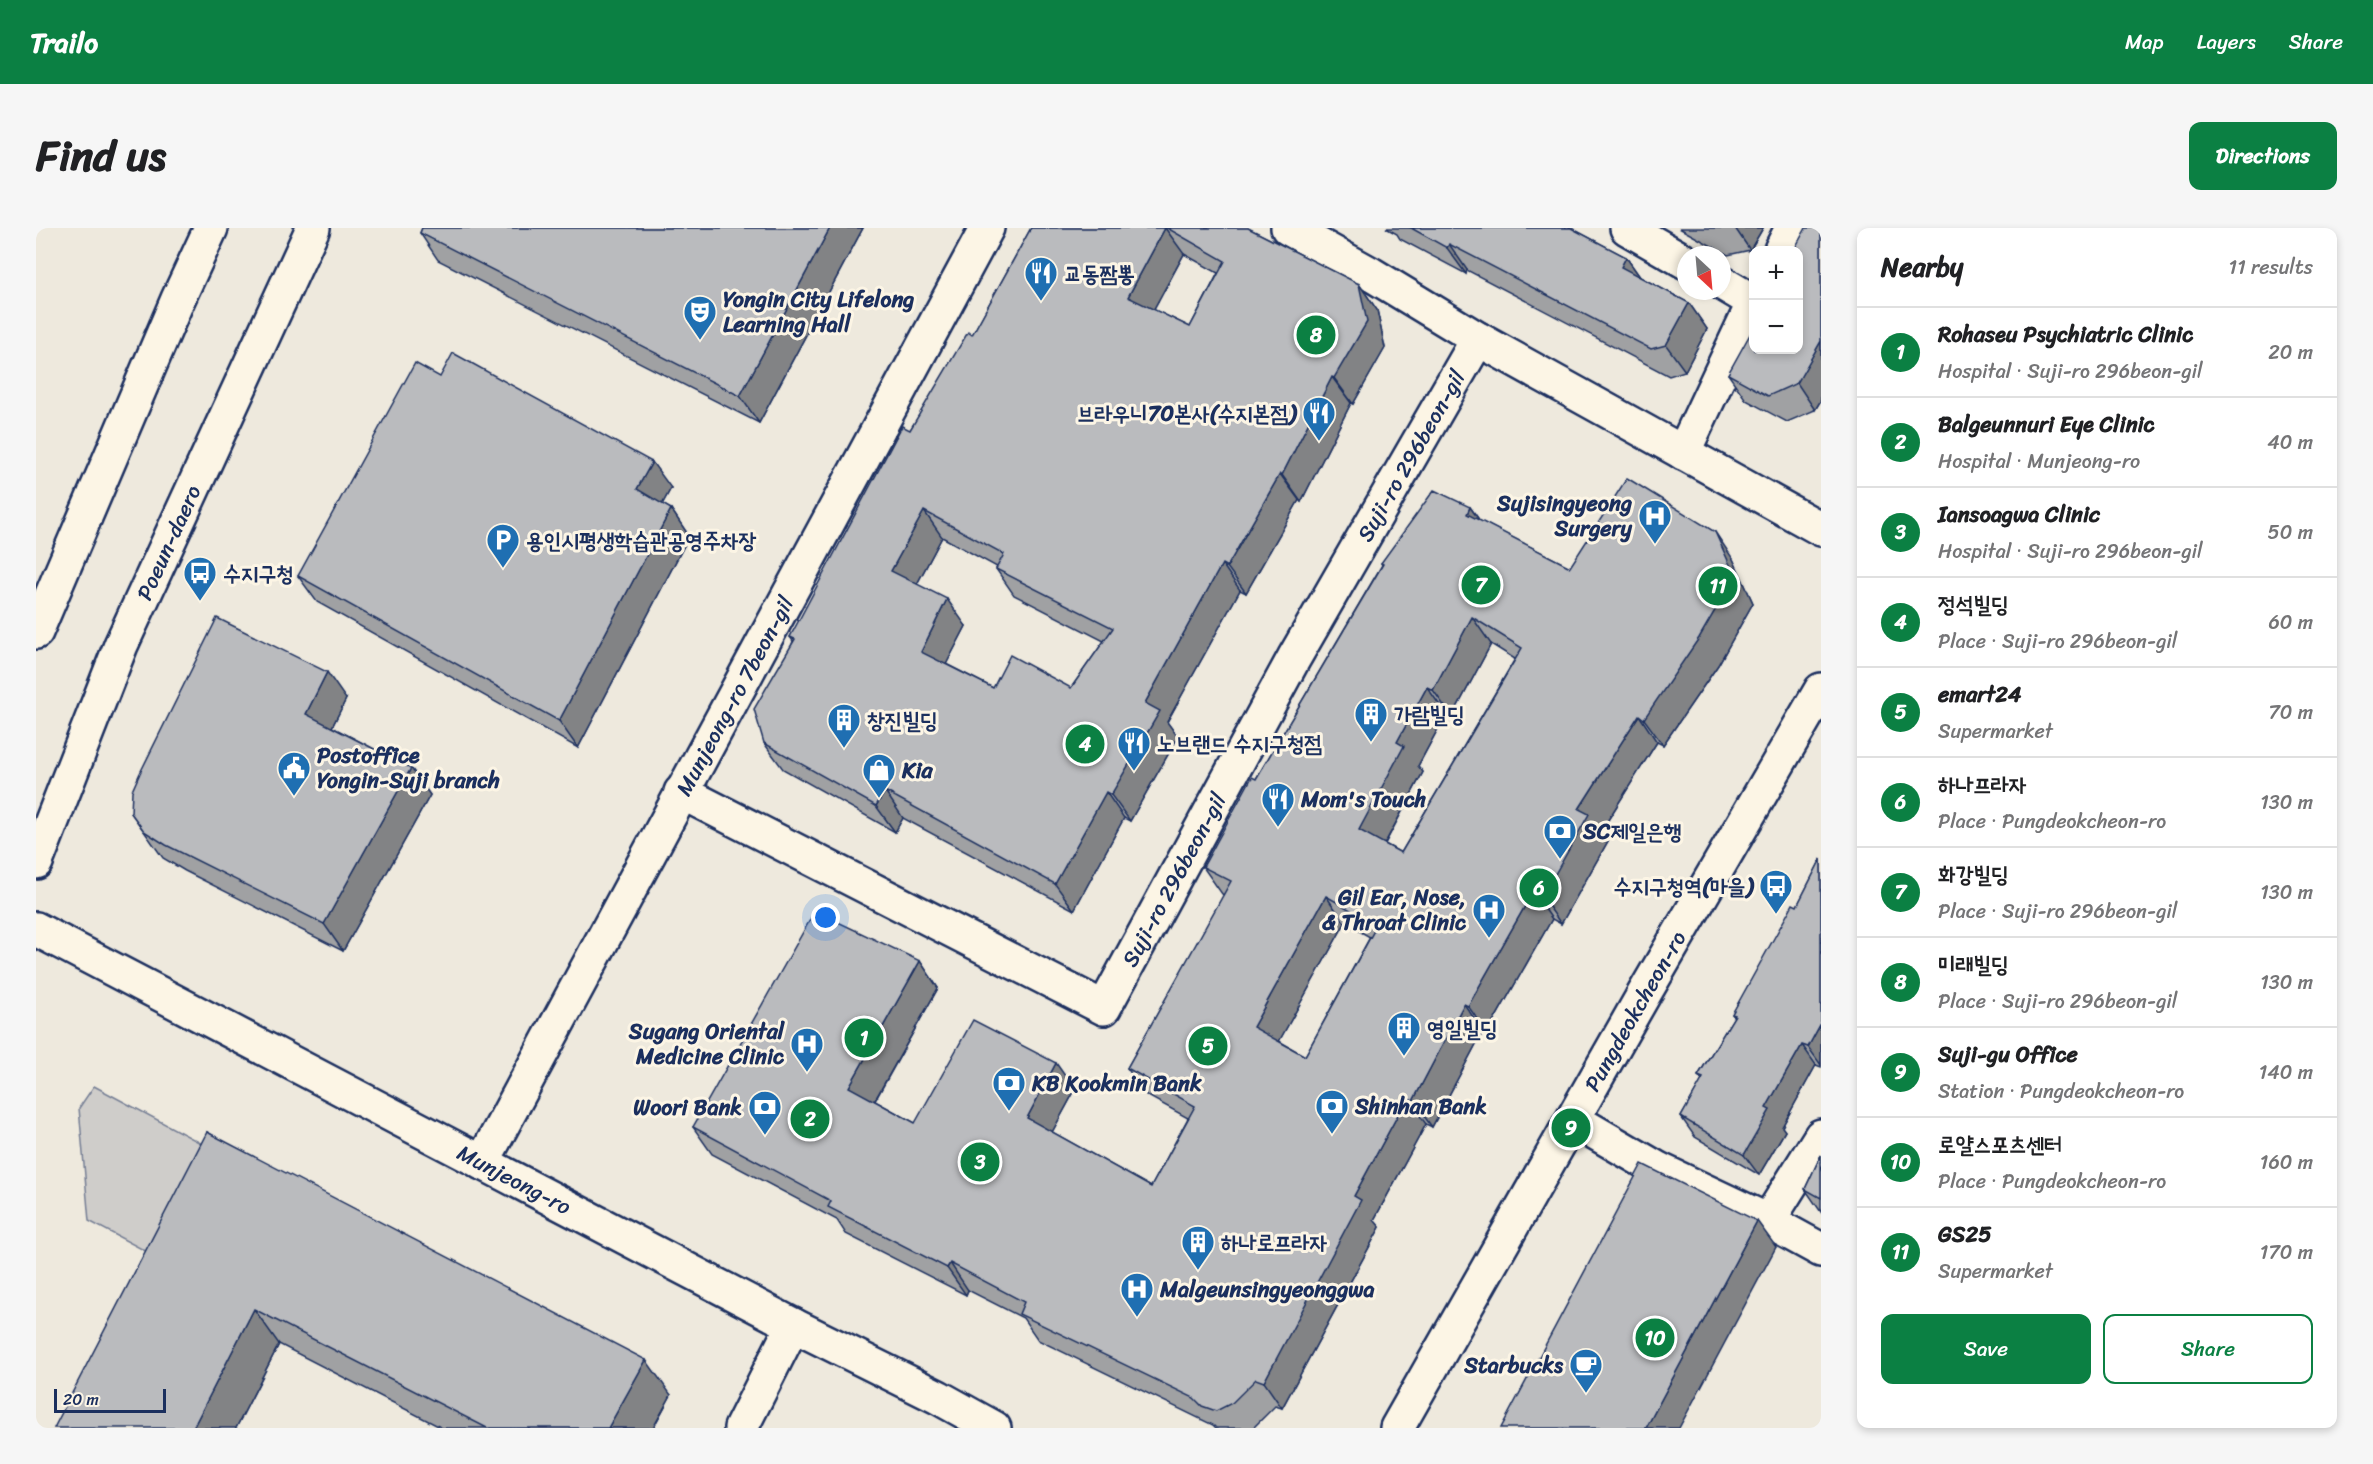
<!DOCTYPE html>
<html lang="en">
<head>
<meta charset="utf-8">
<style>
	:root { --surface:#fff; --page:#f6f6f6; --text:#202124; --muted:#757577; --line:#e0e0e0; --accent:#0b8043 }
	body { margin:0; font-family:Sriracha,"Poor Story",sans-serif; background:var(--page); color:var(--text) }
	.controls { position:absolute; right:18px; top:18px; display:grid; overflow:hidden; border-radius:12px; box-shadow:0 3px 9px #0003 }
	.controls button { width:54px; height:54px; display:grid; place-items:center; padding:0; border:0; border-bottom:2px solid var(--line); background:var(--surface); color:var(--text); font:30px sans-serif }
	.compass { position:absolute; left:1641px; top:18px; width:54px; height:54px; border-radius:50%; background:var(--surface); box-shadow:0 3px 9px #0003; rotate:154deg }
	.scale { position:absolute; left:18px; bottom:15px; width:112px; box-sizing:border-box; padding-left:6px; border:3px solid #1b2f5e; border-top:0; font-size:16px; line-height:21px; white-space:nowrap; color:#1b2f5e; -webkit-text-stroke:4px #fcf5e5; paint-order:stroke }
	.you { position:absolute; left:790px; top:690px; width:21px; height:21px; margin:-15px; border:4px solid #fff; border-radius:50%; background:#1a73e8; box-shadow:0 0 0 9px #1a73e833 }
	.badge { display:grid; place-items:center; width:39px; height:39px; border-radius:50%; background:var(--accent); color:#fff; font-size:20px; font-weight:700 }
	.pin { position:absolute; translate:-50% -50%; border:3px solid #fff; box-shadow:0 2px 6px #0006 }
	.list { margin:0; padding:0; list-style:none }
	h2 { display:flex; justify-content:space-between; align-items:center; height:78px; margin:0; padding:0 24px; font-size:26px }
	h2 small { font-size:20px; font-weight:400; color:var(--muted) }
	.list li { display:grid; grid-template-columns:39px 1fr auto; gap:18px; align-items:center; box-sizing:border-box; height:90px; padding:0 24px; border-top:2px solid var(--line) }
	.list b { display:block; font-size:22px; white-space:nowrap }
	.list p { margin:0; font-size:20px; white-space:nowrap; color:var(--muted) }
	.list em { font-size:20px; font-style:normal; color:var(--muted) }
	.actions { display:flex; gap:12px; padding:18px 24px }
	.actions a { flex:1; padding:14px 0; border:2px solid var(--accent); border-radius:12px; text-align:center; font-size:21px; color:var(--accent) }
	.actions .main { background:var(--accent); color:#fff }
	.map { position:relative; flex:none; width:1785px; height:1200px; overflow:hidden; border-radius:12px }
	header { display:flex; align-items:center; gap:36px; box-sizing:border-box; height:84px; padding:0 30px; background:var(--accent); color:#fff }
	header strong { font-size:28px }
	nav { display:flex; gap:33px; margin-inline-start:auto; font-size:21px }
	.intro { display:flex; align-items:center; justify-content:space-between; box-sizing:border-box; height:144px; padding:0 36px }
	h1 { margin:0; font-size:42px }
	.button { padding:15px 27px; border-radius:12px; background:var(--accent); color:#fff; font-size:21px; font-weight:700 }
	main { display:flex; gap:36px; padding:0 36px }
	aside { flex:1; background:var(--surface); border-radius:12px; box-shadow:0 3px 9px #0003 }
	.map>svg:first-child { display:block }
</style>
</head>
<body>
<header>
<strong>Trailo</strong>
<nav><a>Map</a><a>Layers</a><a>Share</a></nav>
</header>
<div class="intro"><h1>Find us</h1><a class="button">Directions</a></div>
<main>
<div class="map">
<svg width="1785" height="1200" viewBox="0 0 1785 1200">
	<rect width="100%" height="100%" fill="#eee9dd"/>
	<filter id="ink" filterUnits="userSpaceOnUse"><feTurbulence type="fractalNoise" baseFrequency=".0167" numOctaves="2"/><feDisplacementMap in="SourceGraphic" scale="12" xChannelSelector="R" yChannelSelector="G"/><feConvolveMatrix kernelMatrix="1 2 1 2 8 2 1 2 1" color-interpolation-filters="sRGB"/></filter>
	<g filter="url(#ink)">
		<!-- green -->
		<path fill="#cfcdca" stroke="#757e94" stroke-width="1.5" d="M58,858L189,928L132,1035L53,993L43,880Z"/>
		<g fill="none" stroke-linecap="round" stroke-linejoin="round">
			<!-- minor casing -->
			<g stroke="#1b2f5e" stroke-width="38">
				<g id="minor">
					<path d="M1252,0L1335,46L1442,111L1785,301"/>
					<path d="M1591,0L1650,34"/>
					<path d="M1745,22L1756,0"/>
					<path d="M1686,55L1718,74"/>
					<path d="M1647,225L1718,74"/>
					<path id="s1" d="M645,564L1068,780L1258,430L1442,111"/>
					<path id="s2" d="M0,701L757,1097L902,1169L958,1200"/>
					<path d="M1538,892L1622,941L1732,993L1785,1022"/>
					<path id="s3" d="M446,935L951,0"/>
					<path d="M1732,993L1785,908"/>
					<path d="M705,1200L757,1097"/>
				</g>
			</g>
			<!-- major casing -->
			<g stroke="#1b2f5e" stroke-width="38">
				<g id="major">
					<path d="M0,404L142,71L175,0"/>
					<path id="s4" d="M0,634L85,417L277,0"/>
					<path id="s5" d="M1361,1200L1608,766L1785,462"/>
				</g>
			</g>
			<!-- minor -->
			<use href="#minor" stroke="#fcf5e5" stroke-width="33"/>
			<!-- major -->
			<use href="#major" stroke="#fcf5e5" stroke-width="33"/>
		</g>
		<!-- wall -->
		<g fill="#a0a1a3" stroke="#1b2f5e" stroke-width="1.5" fill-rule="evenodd">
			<path d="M386,0H827L723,195L402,32L384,5Z"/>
			<path d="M995,0H1212L1323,56L1341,82L1349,120L1317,176L1315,175L1265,274L1263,272L1210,365L1204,362L1131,494L1142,509L1094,593L1088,590L1038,682L867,590L859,604L747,541L728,515L757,413L754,409L874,202L936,107ZM1148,26L1182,45L1154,99L1118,82ZM906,309L961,339L960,341L978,367L1068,413L1035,460H957L910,436L930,398L881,356Z"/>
			<path d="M1350,0H1535L1590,29L1604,49L1653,75L1671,101L1649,143L1633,148L1431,42L1430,46L1364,11L1361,6Z"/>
			<path d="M1643,0H1727L1714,22L1692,27Z"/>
			<path d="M1785,0V172L1779,182L1751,194L1710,172L1692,146Z"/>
			<path d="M404,149L635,260L626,276L635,281L653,308L542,520L281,374L262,348Z"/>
			<path d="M1434,279L1444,293L1534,339L1697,331L1717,375L1682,437L1627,517L1621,514L1565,603L1572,613L1525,696L1516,691L1451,805L1447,803L1396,899L1390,896L1338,992L1344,999L1246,1180L1239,1178L1217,1200H1180L1177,1197L1002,1112L987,1090L932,1062L930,1067L810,1006L801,992L676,926L657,899L884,733L902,760L839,873L879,895L1039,862L1016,904L1115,959L1152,890L1110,867L1091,840L1188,667L1186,666L1167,639L1220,551L1346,337L1345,335ZM1455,416L1479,431L1365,625L1349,616L1387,544L1382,538L1410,486L1416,489ZM1309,695L1334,709L1269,828L1243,813Z"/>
			<path d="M310,471L296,499L375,540L394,567L307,723L149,643L127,630L95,585Z"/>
			<path d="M1785,631V839L1780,837L1746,899L1749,903L1723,947L1659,909L1645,889L1666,852L1662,848L1698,789L1696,786L1761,678Z"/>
			<path d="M171,904L635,1167L617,1200H406L243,1116L200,1200Z"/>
			<path d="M1785,927V984L1769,961Z"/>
		</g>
		<!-- shaded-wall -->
		<g fill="#828385" stroke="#1b2f5e" stroke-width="1.5">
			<path d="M794,0H827L723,195L704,168Z"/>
			<path d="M1129,0L1148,26L1110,95L1092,69Z"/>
			<path d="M1699,0H1727L1714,22Z"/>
			<path d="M1413,16L1431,42L1430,46L1411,20Z"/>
			<path d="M1590,29L1609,56L1585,39Z"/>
			<path d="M1323,56L1341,82L1349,120L1317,176L1298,150Z"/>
			<path d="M1653,75L1671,101L1649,143L1630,117Z"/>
			<path d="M1785,113V172L1779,182L1761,155Z"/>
			<path d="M1296,149L1315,175L1265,274L1246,247Z"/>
			<path d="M616,234L635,260L620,288L601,261Z"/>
			<path d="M1244,246L1263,272L1210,365L1191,339Z"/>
			<path d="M1434,279L1453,306L1431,286Z"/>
			<path d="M635,281L653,308L542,520L523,493Z"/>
			<path d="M888,283L906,309L874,369L855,343Z"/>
			<path d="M1679,304L1697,331L1717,375L1682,437L1627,517L1608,491Z"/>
			<path d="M1186,336L1204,362L1131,494L1142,509L1094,593L1075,567L1109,475Z"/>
			<path d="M911,371L930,398L903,450L885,424Z"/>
			<path d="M1436,389L1455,416L1416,489L1397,462Z"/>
			<path d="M291,444L310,471L289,513L270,486Z"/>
			<path d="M1391,459L1410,486L1382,538L1387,544L1342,628L1323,602L1361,514Z"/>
			<path d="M1603,487L1621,514L1565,603L1572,613L1525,696L1506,669L1543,581Z"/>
			<path d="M375,540L394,567L307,723L288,696Z"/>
			<path d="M849,563L867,590L859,604L840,578Z"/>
			<path d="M1070,564L1088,590L1038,682L1019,656Z"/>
			<path d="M1497,664L1516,691L1451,805L1432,778Z"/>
			<path d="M1290,668L1309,695L1236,826L1217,799Z"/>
			<path d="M884,733L902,760L831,886L813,859Z"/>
			<path d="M1428,776L1447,803L1396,899L1377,873Z"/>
			<path d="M1785,795V837L1772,819Z"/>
			<path d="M1766,817L1780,837L1746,899L1749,903L1723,947L1708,927L1730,880Z"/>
			<path d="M1020,835L1039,862L1009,917L991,890Z"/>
			<path d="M1371,870L1390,896L1338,992L1344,999L1246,1180L1228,1154L1318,968Z"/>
			<path d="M1721,993L1740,1019L1643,1200H1610Z"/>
			<path d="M914,1035L932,1062L930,1067L911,1040Z"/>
			<path d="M218,1081L243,1116L200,1200H157Z"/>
			<path d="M610,1132L635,1167L617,1200H572Z"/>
		</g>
		<!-- building -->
		<g fill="#babbbe" stroke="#1b2f5e" stroke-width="1.5" fill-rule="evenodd">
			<path d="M386,0H794L704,168L384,5Z"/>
			<path d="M995,0H1129L1092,69L1154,99L1189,33L1131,0H1212L1323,56L1331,94L1298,150L1296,149L1246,247L1244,246L1191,339L1186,336L1109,475L1124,483L1075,567L1070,564L1019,656L849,563L840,578L728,515L718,481L759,411L754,409L866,198L874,202L932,104L936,107ZM888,283L968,326L960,341L1077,400L1035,460L974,427L957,460L885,424L911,371L855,343Z"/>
			<path d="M1375,0H1535L1590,29L1585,39L1653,75L1630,117L1615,121L1413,16L1411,20Z"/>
			<path d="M1770,0H1785V113L1761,155L1732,168L1692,146L1718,99V122H1762V22H1758Z"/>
			<path d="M417,125L616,234L601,261L635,281L523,493L262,348L379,135L404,149Z"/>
			<path d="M1591,250L1679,304L1699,348L1663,410L1608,491L1603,487L1543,581L1553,586L1506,669L1497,664L1432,778L1428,776L1377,873L1371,870L1318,968L1325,972L1228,1154L1220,1151L1196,1175L1180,1183L1166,1178L1158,1170L983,1086L988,1074L914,1035L911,1040L792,979L795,973L657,899L779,683L884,733L813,859L879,895L937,792L1020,835L991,890L1115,959L1159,878L1091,840L1195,653L1167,639L1216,549L1220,551L1347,336L1345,335L1398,262L1434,279L1431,286L1534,339ZM1436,389L1486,420L1365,625L1323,602L1368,518L1361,514L1391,459L1397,462ZM1290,668L1341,697L1269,828L1217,799Z"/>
			<path d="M181,390L291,444L270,486L375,540L288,696L130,617L108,603L95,585L96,563L104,545Z"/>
			<path d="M1785,631V795L1772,819L1766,817L1730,880L1734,882L1708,927L1645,889L1667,850L1662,848L1699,787L1696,786L1757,676L1761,678Z"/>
			<path d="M171,904L610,1132L572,1200H451L218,1081L157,1200H18Z"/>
			<path d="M1785,927V970L1769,961Z"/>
			<path d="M1606,936L1721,993L1610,1200H1465Z"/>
		</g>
	</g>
	<!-- icons -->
	<defs>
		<g id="restaurant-pin" transform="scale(1.725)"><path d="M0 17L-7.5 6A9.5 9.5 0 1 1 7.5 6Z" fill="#1f6fb2" stroke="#fcf5e5"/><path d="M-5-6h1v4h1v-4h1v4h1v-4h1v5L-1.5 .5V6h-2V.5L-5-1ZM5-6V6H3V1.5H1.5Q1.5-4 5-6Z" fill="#fff"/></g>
		<g id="theatre-pin" transform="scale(1.725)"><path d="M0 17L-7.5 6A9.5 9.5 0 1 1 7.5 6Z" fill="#1f6fb2" stroke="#fcf5e5"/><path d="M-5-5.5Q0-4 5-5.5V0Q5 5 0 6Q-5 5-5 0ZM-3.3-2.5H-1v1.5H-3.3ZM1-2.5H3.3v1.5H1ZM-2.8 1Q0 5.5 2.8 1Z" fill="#fff"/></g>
		<g id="hospital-pin" transform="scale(1.725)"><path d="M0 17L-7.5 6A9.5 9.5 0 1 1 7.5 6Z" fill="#1f6fb2" stroke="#fcf5e5"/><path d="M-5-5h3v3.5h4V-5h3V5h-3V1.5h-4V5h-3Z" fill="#fff"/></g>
		<g id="parking-pin" transform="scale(1.725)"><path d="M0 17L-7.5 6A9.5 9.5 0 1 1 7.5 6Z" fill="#1f6fb2" stroke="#fcf5e5"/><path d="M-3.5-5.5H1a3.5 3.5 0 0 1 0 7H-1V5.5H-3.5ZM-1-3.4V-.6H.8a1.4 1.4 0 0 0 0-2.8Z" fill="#fff"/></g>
		<g id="bus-pin" transform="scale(1.725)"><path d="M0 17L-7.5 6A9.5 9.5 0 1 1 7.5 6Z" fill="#1f6fb2" stroke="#fcf5e5"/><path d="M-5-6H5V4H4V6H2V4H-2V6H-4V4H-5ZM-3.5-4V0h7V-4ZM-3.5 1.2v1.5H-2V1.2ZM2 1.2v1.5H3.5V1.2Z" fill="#fff"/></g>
		<g id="building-pin" transform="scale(1.725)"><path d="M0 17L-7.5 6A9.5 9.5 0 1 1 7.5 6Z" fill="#1f6fb2" stroke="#fcf5e5"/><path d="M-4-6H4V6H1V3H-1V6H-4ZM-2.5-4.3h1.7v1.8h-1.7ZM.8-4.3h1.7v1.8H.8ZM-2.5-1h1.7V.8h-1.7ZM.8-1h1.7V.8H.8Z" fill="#fff"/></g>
		<g id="civic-pin" transform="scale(1.725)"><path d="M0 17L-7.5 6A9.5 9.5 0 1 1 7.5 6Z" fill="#1f6fb2" stroke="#fcf5e5"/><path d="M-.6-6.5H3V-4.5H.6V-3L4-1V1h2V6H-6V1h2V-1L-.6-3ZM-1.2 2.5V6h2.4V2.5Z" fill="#fff"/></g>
		<g id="shop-pin" transform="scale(1.725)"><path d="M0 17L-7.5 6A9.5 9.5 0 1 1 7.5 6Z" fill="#1f6fb2" stroke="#fcf5e5"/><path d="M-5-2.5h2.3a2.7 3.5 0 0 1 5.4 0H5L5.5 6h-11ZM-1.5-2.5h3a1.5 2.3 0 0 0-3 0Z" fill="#fff"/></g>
		<g id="bank-pin" transform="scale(1.725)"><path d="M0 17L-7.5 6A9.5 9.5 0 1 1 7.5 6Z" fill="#1f6fb2" stroke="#fcf5e5"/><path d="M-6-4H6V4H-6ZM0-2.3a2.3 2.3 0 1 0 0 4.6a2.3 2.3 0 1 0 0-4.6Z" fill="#fff"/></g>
		<g id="cafe-pin" transform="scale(1.725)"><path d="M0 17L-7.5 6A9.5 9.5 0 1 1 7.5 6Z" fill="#1f6fb2" stroke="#fcf5e5"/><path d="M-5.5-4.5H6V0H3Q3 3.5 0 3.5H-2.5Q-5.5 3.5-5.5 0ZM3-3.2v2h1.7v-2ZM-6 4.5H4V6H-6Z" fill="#fff"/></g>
	</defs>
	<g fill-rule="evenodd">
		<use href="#restaurant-pin" x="1005" y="45"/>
		<use href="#theatre-pin" x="664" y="84"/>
		<use href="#restaurant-pin" x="1283" y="185"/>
		<use href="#hospital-pin" x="1619" y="288"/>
		<use href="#parking-pin" x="467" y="312"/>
		<use href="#bus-pin" x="164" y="345"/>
		<use href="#building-pin" x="1335" y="486"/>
		<use href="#building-pin" x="808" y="492"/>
		<use href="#restaurant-pin" x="1098" y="515"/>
		<use href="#civic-pin" x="258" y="540"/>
		<use href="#shop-pin" x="843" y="542"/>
		<use href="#restaurant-pin" x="1242" y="571"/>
		<use href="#bank-pin" x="1524" y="603"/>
		<use href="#bus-pin" x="1740" y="658"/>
		<use href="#hospital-pin" x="1453" y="682"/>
		<use href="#building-pin" x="1368" y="800"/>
		<use href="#hospital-pin" x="771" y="816"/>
		<use href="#bank-pin" x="973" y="855"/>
		<use href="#bank-pin" x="1296" y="878"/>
		<use href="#bank-pin" x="729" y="879"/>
		<use href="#building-pin" x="1162" y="1014"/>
		<use href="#hospital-pin" x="1101" y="1061"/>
		<use href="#cafe-pin" x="1550" y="1137"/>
	</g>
	<g text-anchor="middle" stroke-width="6" stroke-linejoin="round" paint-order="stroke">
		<!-- poi labels -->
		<g font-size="22" font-weight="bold" fill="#1b2f5e" stroke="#fcf5e5" text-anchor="start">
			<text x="1028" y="53">교동짬뽕</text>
			<text x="687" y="79">Yongin City Lifelong<tspan x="687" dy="25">Learning Hall</tspan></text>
			<text x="1260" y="193" text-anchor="end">브라우니70본사(수지본점)</text>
			<text x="1596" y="283" text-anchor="end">Sujisingyeong<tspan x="1596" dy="25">Surgery</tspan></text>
			<text x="490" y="320">용인시평생학습관공영주차장</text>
			<text x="187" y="353">수지구청</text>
			<text x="1358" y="494">가람빌딩</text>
			<text x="831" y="500">창진빌딩</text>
			<text x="1121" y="523">노브랜드 수지구청점</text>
			<text x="281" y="535">Postoffice<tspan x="281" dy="25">Yongin-Suji branch</tspan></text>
			<text x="866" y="550">Kia</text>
			<text x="1265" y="579">Mom's Touch</text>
			<text x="1547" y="611">SC제일은행</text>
			<text x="1717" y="666" text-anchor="end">수지구청역(마을)</text>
			<text x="1430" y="677" text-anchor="end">Gil Ear, Nose,<tspan x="1430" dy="25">&amp; Throat Clinic</tspan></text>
			<text x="1391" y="808">영일빌딩</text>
			<text x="748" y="811" text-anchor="end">Sugang Oriental<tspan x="748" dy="25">Medicine Clinic</tspan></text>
			<text x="996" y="863">KB Kookmin Bank</text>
			<text x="1319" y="886">Shinhan Bank</text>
			<text x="706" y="887" text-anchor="end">Woori Bank</text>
			<text x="1185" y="1022">하나로프라자</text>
			<text x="1124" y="1069">Malgeunsingyeonggwa</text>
			<text x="1527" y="1145" text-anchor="end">Starbucks</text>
		</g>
		<!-- street labels -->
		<g font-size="22" fill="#1b2f5e" stroke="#fcf5e5">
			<text dy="8" stroke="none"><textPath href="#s1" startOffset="1107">Suji-ro 296beon-gil</textPath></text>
			<text dy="8" stroke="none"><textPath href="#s4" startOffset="346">Poeun-daero</textPath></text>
			<text dy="8" stroke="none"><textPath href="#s3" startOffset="531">Munjeong-ro 7beon-gil</textPath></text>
			<text dy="8" stroke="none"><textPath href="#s1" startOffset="621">Suji-ro 296beon-gil</textPath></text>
			<text dy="8" stroke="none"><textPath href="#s5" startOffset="480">Pungdeokcheon-ro</textPath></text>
			<text dy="8" stroke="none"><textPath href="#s2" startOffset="540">Munjeong-ro</textPath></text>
		</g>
	</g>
</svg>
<div class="controls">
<button>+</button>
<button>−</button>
</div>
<svg class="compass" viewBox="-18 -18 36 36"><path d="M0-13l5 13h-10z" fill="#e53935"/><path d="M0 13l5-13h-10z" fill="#757577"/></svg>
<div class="scale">20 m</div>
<div class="you"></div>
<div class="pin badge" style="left:828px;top:810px">1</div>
<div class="pin badge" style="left:774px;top:891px">2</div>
<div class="pin badge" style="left:944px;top:934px">3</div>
<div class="pin badge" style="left:1049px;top:516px">4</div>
<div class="pin badge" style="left:1172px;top:818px">5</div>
<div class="pin badge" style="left:1503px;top:660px">6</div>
<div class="pin badge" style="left:1445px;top:357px">7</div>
<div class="pin badge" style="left:1280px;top:107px">8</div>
<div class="pin badge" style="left:1535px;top:900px">9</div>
<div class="pin badge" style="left:1619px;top:1110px">10</div>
<div class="pin badge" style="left:1682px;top:358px">11</div>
</div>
<aside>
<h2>Nearby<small>11 results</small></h2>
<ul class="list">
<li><span class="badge">1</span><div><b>Rohaseu Psychiatric Clinic</b><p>Hospital · Suji-ro 296beon-gil</p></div><em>20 m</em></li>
<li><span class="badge">2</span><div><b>Balgeunnuri Eye Clinic</b><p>Hospital · Munjeong-ro</p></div><em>40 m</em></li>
<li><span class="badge">3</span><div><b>Iansoagwa Clinic</b><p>Hospital · Suji-ro 296beon-gil</p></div><em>50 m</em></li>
<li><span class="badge">4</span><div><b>정석빌딩</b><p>Place · Suji-ro 296beon-gil</p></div><em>60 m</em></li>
<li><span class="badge">5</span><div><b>emart24</b><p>Supermarket</p></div><em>70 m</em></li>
<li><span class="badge">6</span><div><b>하나프라자</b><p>Place · Pungdeokcheon-ro</p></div><em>130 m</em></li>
<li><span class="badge">7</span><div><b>화강빌딩</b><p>Place · Suji-ro 296beon-gil</p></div><em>130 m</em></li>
<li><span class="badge">8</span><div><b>미래빌딩</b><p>Place · Suji-ro 296beon-gil</p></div><em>130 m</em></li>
<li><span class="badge">9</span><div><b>Suji-gu Office</b><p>Station · Pungdeokcheon-ro</p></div><em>140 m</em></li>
<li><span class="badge">10</span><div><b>로얄스포츠센터</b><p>Place · Pungdeokcheon-ro</p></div><em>160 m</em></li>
<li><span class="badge">11</span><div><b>GS25</b><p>Supermarket</p></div><em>170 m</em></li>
</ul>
<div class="actions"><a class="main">Save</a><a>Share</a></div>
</aside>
</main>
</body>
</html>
